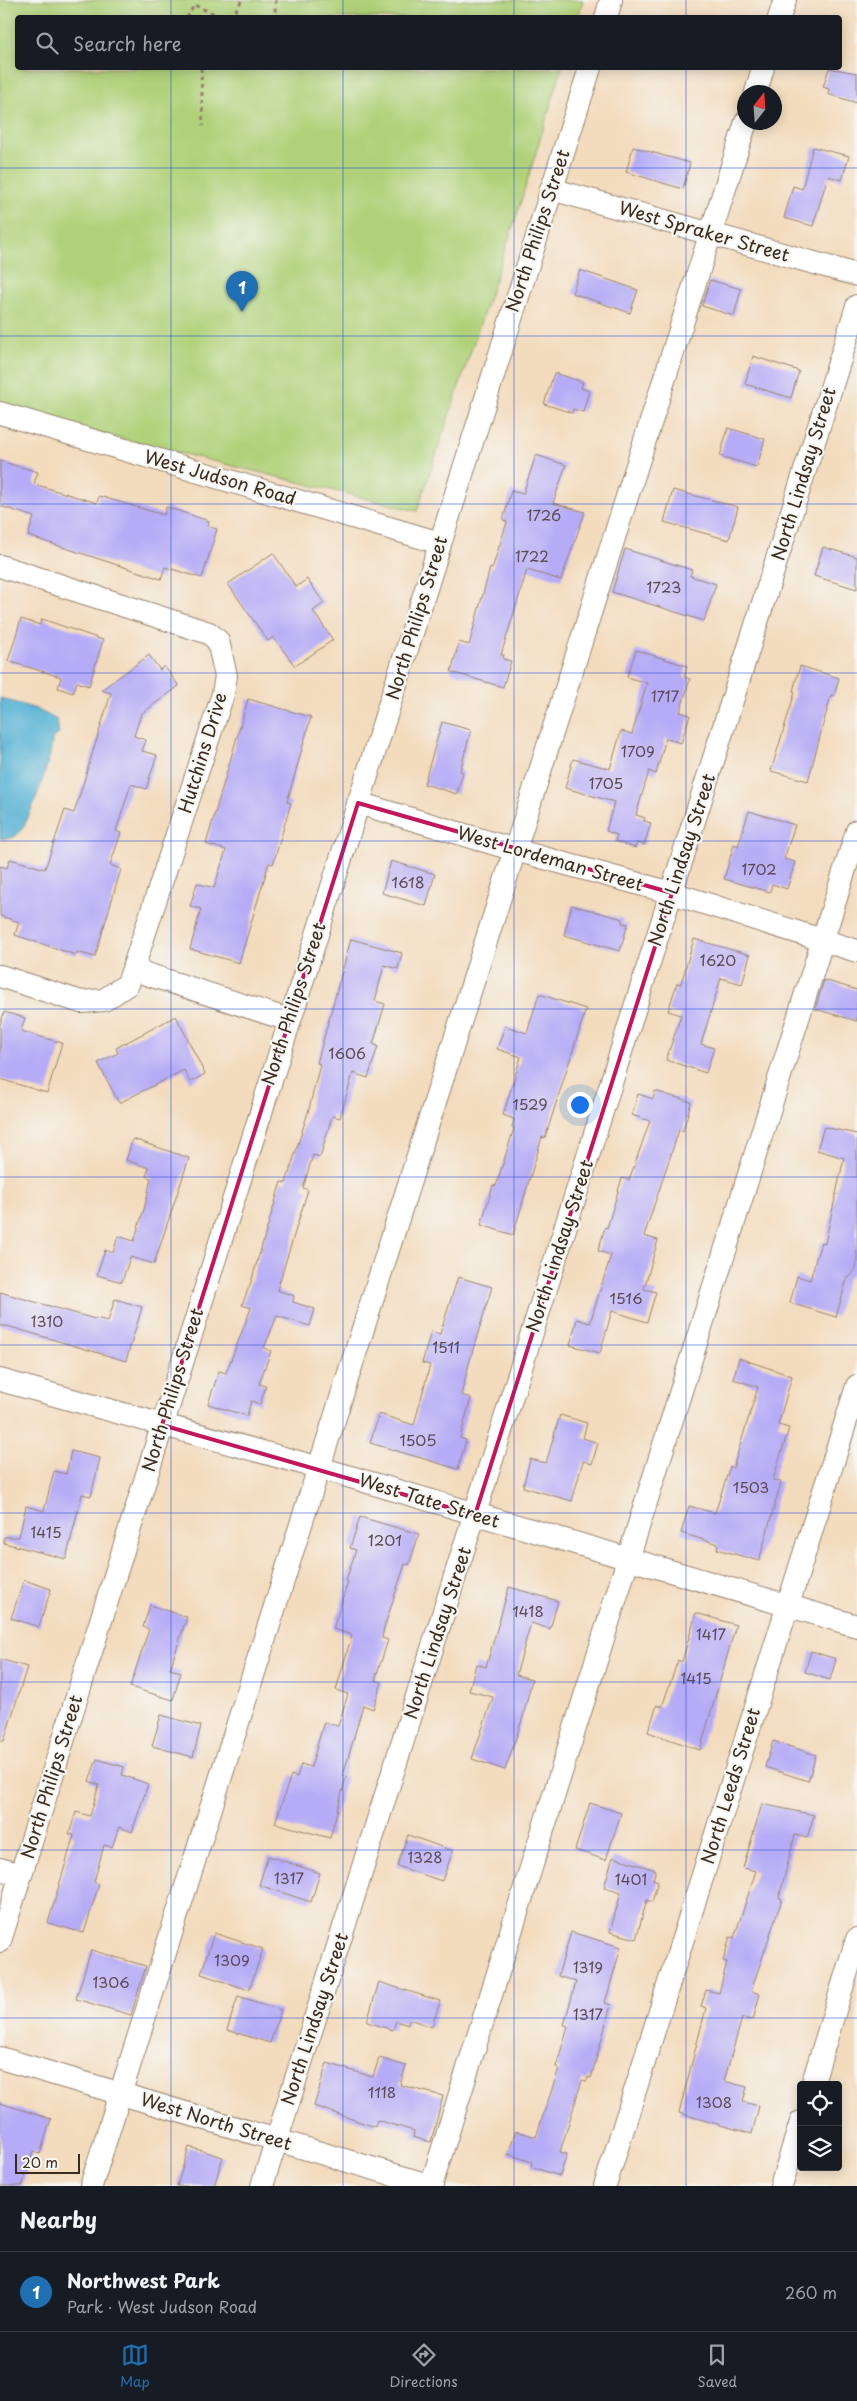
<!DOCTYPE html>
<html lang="en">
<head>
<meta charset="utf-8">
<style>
	:root { --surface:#171b24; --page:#242831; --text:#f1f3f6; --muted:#9ea1a6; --line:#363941; --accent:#1f6fb2 }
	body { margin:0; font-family:"Playpen Sans",sans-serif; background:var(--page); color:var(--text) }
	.controls { position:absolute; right:15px; bottom:15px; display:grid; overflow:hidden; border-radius:5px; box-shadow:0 2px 12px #0003 }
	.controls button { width:45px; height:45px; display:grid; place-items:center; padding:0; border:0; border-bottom:1px solid var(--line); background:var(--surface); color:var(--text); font:25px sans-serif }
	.compass { position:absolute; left:737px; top:85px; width:45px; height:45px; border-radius:50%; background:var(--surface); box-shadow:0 2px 12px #0003; rotate:17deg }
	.scale { position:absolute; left:15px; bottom:12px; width:65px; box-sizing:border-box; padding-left:5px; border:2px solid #3b2a1e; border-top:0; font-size:14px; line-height:18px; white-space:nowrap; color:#3b2a1e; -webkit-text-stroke:4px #f6f6f2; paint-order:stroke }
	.you { position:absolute; left:579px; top:1104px; width:18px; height:18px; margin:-12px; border:4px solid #fff; border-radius:50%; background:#1a73e8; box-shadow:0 0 0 8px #1a73e833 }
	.badge { display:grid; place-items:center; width:32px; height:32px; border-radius:50%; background:var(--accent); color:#fff; font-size:16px; font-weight:700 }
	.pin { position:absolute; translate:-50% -41px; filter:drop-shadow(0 1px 2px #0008) }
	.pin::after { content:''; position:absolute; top:26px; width:18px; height:15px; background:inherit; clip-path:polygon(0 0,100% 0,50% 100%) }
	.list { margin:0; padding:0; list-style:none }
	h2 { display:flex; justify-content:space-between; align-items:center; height:65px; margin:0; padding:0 20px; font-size:21px }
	h2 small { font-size:16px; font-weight:400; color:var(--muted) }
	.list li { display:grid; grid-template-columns:32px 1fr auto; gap:15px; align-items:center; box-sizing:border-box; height:80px; padding:0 20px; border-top:1px solid var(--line) }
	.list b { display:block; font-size:19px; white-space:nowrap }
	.list p { margin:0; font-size:16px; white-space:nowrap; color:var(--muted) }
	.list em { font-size:16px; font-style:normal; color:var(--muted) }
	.icon { flex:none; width:28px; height:28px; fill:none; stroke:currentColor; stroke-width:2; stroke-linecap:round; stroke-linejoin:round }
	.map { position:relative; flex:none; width:857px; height:2186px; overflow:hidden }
	.search { position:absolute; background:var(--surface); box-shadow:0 2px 12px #0003; left:15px; right:15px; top:15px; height:55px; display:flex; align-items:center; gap:12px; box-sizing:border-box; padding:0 18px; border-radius:5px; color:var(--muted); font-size:19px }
	.sheet { height:145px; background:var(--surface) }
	nav { display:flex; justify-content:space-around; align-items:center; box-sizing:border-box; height:70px; border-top:1px solid var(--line); background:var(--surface); font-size:14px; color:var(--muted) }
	nav a { display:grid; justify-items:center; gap:2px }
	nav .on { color:var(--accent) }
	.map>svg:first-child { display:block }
</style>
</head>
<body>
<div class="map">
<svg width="857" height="2186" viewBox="0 0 857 2186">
	<rect width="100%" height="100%" fill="#f6f6f2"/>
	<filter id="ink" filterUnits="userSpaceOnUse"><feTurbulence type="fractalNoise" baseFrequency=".02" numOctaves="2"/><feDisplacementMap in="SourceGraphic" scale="10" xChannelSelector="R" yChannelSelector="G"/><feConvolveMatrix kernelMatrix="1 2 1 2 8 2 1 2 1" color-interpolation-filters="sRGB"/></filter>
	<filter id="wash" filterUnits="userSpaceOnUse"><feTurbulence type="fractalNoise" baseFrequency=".0096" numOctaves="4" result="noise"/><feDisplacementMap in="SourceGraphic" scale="20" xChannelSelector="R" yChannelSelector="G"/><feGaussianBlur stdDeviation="1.12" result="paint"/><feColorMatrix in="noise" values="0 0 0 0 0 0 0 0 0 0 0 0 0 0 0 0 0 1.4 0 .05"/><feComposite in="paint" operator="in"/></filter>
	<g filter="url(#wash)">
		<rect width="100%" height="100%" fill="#f3dbbd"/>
		<!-- green -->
		<path fill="#b0d179" stroke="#767e4c" d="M0,0H583L578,18H18V68H562L517,214L417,511L0,409Z"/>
		<!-- water -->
		<path fill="#56b2d4" stroke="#486e79" d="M0,698L36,709L57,720L59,734L52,738C54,752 29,824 18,834C13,839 7,839 0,838Z"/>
		<g id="blocks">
			<!-- building -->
			<g fill="#b6abf6">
				<path d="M829,68L857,73V103L828,94L829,89L823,87Z"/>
				<path d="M633,147L690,163L683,189L626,172Z"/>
				<path d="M813,147L849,156L842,180L828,176L813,226L784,218L793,186L802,189Z"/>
				<path d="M580,270L638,290L630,313L572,293Z"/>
				<path d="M710,280L741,289L734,316L702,306Z"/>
				<path d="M753,356L799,371L791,398L745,384Z"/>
				<path d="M554,373L583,382L581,388L589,391L583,412L573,409L572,413L544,404Z"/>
				<path d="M728,428L765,439L757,467L720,456Z"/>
				<path d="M536,455L566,465L553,503L585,512L561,580L527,570L501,655H504L503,659L511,661L503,687L451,672L459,642L469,645L490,568L492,569L507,522L503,520L511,491L523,494Z"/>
				<path d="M0,461L38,472L34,484L97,503L99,496L164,515L166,507L209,521L207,526L217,529L202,578L165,567L161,579L28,536L34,517L0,506Z"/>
				<path d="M673,490L738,507L729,540L664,522Z"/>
				<path d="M823,547L857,557V589L814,576Z"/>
				<path d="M625,549L692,570L690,576L716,584L704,621L612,592Z"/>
				<path d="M273,553L296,587L307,579L324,603L313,611L333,640L295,666L273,637L268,641L228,584Z"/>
				<path d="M21,619L40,625L42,619L103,640L89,686L77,682L73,693L58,688L61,677L8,661Z"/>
				<path d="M636,650L687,666L684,677L690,679L680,712L690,715L681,743L666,738L656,774L649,771L636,815L645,818L644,821L651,823L644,845L637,843L635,848L615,841L617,835L606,831L614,802L565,788L573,759L610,769L621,731L632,734L647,683L627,677Z"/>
				<path d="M149,655L160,670L164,666L179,686L141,714L134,736L146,740L142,751L157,755L146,789L131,784L116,831L121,833L110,865L121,869L95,957L77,952L76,955L15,935L19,922L0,916V866L7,868L10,859L45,869L65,810L74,813L111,693L101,690Z"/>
				<path d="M800,666L839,678L834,696L831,695L808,781L771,771L795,692L793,691Z"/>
				<path d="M248,699L311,717L287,802L291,803L273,864L269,863L239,963L190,949L201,909L190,906L197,883L214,888L226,850L206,844Z"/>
				<path d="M442,722L471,730L460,771L463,772L457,794L424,784Z"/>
				<path d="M749,811L795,825L784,859L795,862L787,889L772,884L770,892L724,879L734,844L738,846Z"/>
				<path d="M391,861L435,874L426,906L382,893Z"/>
				<path d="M572,905L623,919L622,923L628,924L620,951L564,935Z"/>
				<path d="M351,939L402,953L398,969L384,965L375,1001L385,1004L373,1044L378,1046L368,1078L353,1073L340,1118L332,1116L320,1157L313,1155L303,1188L308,1190L277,1290L294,1296L293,1302L315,1309L310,1326L277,1316L264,1348L271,1351L259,1384L266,1386L260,1404L251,1401L247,1416L208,1404L219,1371L226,1373L251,1308L242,1305L251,1282L281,1182L286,1183L309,1109L320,1064L317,1063Z"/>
				<path d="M694,939L750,955L742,984L721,978L701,1044L714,1048L706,1073L666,1060L681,1015L668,1011L677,983L681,984Z"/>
				<path d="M824,980L857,990V1021L815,1009Z"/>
				<path d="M539,994L586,1009L545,1138L542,1137L513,1235L481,1225L493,1185L496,1186L514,1128L512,1127L514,1119L503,1115L521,1057L497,1049L505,1026L527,1033Z"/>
				<path d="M4,1012L25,1018L21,1031L62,1043L47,1093L0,1079V1025Z"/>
				<path d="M176,1016L205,1074L190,1082L184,1070L119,1103L98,1063L118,1053L116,1048Z"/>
				<path d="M655,1091L691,1102L683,1131L679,1130L644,1236L658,1240L644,1289L656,1292L647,1322L612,1311L600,1353L570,1345L577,1319L590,1323L611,1255L598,1251L605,1227L607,1228L622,1178L629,1180L650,1121L632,1115L638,1094L653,1099Z"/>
				<path d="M824,1127L857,1134V1261L853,1274L847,1279L836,1317L790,1303L797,1276L810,1280L821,1242L825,1243L844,1158L817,1150Z"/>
				<path d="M133,1139L189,1158L154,1264L130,1257L122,1282L97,1275L105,1250L113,1253L118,1236L134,1241L145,1206L151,1178L146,1176L149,1168L126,1160Z"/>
				<path d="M458,1277L492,1287L471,1356L461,1395L471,1398L460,1438L466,1440L458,1469L370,1443L379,1414L414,1425L430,1365L422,1363L431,1331L440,1334Z"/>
				<path d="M0,1292L95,1319L96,1318L108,1321L115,1299L142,1307L126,1361L7,1326H0Z"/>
				<path d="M739,1358L792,1376L778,1425L789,1428L773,1480L781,1482L759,1561L717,1549L718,1544L681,1533L689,1506L715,1513L730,1466L733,1468L758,1387L733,1379Z"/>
				<path d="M560,1415L587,1423L583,1438L598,1443L592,1464L583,1461L572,1501L523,1487L530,1459L546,1463Z"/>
				<path d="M71,1451L100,1458L91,1496L82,1494L66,1559L4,1543V1537H19L26,1506L44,1511L54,1471L66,1474Z"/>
				<path d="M360,1517L419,1534L409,1565L405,1564L384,1628L382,1638L388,1640L375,1680L382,1682L373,1709L363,1705L343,1776L346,1777L330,1838L275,1823L291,1775L297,1777L301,1764L311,1767L324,1722L338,1726L348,1694L336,1690L352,1635L333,1629L348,1582L346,1581L356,1550L350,1548Z"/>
				<path d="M24,1580L51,1589L39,1627L11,1618Z"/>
				<path d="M509,1587L558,1601L550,1629L531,1623L516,1675L532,1679L523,1717L505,1770L472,1759L493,1697L469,1691L476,1664L486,1667Z"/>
				<path d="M150,1605L187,1617L170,1669L181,1672L173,1700L130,1687L149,1629L143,1627Z"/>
				<path d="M696,1613L736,1625L700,1750L648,1732L657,1705L662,1707L678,1660L682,1662Z"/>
				<path d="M811,1651L836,1659L830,1680L805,1672Z"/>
				<path d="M0,1659L27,1667L4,1741H0Z"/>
				<path d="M161,1715L201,1726L193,1757L152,1746Z"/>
				<path d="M773,1741L816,1755L808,1781L765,1767Z"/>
				<path d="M97,1759L124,1767L122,1775L148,1784L132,1832L119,1827L112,1847L104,1845L94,1882L99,1884L84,1933L48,1923L74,1835L69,1834L76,1812L90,1816L99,1785L89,1781Z"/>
				<path d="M590,1803L621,1813L606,1860L575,1850Z"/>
				<path d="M762,1804L814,1815L807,1838L795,1835L779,1898L782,1899L751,1991L760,1994L753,2020L742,2018L724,2081L747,2087L743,2102L759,2106L752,2134L679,2113L706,2008L701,2006L706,1990L719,1993L727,1962L723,1961L730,1937L734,1938L756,1871L743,1868Z"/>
				<path d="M408,1835L453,1851L442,1881L397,1866Z"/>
				<path d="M268,1856L320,1873L311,1902L259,1885Z"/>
				<path d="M613,1857L656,1870L653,1879L658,1881L652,1902L647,1900L636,1939L610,1932L621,1892L604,1887Z"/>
				<path d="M571,1932L621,1947L605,2003L611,2005L591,2078L588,2077L587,2081L582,2080L560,2152L567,2154L560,2176L531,2167L532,2162L508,2154L516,2131L536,2137L559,2068L556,2067L568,2026L564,2025L576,1982L558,1976Z"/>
				<path d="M214,1933L263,1949L249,1990L201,1974Z"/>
				<path d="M91,1950L146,1966L131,2015L76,1999Z"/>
				<path d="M379,1982L440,2001L432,2027L409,2019L408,2025L396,2021L393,2030L367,2022Z"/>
				<path d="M238,1996L281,2010L270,2043L227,2030Z"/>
				<path d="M379,2058L406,2066L400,2085L443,2096L431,2142L413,2137L414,2131L377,2120L375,2127L314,2106L327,2063L373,2077Z"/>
				<path d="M0,2103L51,2119L40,2154L33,2152L22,2186H0Z"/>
				<path d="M189,2147L223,2157L214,2186H177Z"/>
			</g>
		</g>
	</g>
	<g filter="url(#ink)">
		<use href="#blocks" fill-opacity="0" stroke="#97826e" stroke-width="1"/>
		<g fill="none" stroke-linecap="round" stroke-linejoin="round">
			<!-- minor casing -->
			<g stroke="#97826e" stroke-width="24">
				<g id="minor">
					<path d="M606,18L611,0"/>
					<path d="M779,18L785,0"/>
					<path d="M756,92L763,68"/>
					<path d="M551,189L857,275"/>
					<path d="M0,413L440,543"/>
					<path d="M0,566L209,633L218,641L226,676L223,694L128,984L104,1000L81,1002L0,976"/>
					<path d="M358,803L515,850L672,893L857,951"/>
					<path d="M134,970L289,1020"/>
					<path d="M0,1380L320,1468L857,1626"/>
					<path d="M0,1869L21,1875"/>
					<path d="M0,1941L590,68"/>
					<path d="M0,2058L432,2186"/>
					<path d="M812,2085L857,1939"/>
					<path d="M91,2186L746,122"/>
					<path d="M262,2186L857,306"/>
					<path d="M431,2186L857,831"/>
					<path d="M605,2186L857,1386"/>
					<path d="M781,2186L801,2122"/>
				</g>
			</g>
			<!-- path -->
			<g stroke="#97826e" stroke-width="3" stroke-dasharray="4 4" stroke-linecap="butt">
				<path d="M187,18L194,5L224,18"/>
				<path d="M231,18L242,0"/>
				<path d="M270,18L275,11L276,0"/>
				<path d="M201,68L203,126"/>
			</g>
			<!-- minor -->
			<use href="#minor" stroke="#fff" stroke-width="22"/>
		</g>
	</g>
	<!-- marked area -->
	<path fill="none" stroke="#c2185b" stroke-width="4" stroke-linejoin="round" d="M358,803L672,893L475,1515L162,1425Z"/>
	<!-- grid -->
	<path fill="none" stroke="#1d4ed8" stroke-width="1" stroke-opacity="0.55" d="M171,0V18M343,0V18M514,0V18M686,0V18M171,68V2186M343,68V2186M514,68V2186M686,68V2186M0,168H857M0,336H857M0,504H857M0,673H857M0,841H857M0,1009H857M0,1177H857M0,1345H857M0,1513H857M0,1682H857M0,1850H857M0,2018H857"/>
	<g text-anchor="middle" stroke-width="4.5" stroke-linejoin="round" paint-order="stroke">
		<!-- number labels -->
		<g font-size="15" fill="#5a4a54">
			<text x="544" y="521">1726</text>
			<text x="532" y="562">1722</text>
			<text x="664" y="593">1723</text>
			<text x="665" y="702">1717</text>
			<text x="638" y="757">1709</text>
			<text x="606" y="789">1705</text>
			<text x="759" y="875">1702</text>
			<text x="408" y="888">1618</text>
			<text x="718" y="966">1620</text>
			<text x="347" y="1059">1606</text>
			<text x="530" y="1110">1529</text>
			<text x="626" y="1304">1516</text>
			<text x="47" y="1327">1310</text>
			<text x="446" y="1353">1511</text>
			<text x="418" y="1446">1505</text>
			<text x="751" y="1493">1503</text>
			<text x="46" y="1538">1415</text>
			<text x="385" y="1546">1201</text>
			<text x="528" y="1617">1418</text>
			<text x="711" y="1640">1417</text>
			<text x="696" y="1684">1415</text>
			<text x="425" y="1863">1328</text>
			<text x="289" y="1884">1317</text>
			<text x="631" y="1885">1401</text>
			<text x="232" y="1966">1309</text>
			<text x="588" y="1973">1319</text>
			<text x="111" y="1988">1306</text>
			<text x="588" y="2020">1317</text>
			<text x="382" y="2098">1118</text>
			<text x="714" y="2108">1308</text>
		</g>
		<!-- street labels -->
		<g font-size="18" fill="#3b2a1e" stroke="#f6f6f2">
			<text transform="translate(538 231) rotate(-72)" y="6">North Philips Street</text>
			<text transform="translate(704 232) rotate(16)" y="6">West Spraker Street</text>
			<text transform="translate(804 474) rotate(-73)" y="6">North Lindsay Street</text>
			<text transform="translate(220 478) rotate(16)" y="6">West Judson Road</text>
			<text transform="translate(417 618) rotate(-73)" y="6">North Philips Street</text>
			<text transform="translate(203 753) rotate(-73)" y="6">Hutchins Drive</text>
			<text transform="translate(550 859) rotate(16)" y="6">West Lordeman Street</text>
			<text transform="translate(682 860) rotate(-72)" y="6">North Lindsay Street</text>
			<text transform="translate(294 1004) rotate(-72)" y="6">North Philips Street</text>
			<text transform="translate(560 1246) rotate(-72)" y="6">North Lindsay Street</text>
			<text transform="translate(173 1390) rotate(-73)" y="6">North Philips Street</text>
			<text transform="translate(429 1501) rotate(17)" y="6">West Tate Street</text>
			<text transform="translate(438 1633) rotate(-72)" y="6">North Lindsay Street</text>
			<text transform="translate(52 1777) rotate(-73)" y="6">North Philips Street</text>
			<text transform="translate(731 1786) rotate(-73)" y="6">North Leeds Street</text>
			<text transform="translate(315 2019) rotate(-72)" y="6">North Lindsay Street</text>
			<text transform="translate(216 2122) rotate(17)" y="6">West North Street</text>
		</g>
	</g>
</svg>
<div class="controls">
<button><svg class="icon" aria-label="locate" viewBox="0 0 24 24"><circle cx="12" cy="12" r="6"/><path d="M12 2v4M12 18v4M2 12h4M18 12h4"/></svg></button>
<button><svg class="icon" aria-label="layers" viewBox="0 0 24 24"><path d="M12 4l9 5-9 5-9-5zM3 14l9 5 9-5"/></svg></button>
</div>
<svg class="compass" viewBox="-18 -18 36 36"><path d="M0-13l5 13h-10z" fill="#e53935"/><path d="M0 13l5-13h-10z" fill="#9ea1a6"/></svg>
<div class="scale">20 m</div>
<div class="you"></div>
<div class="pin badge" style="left:242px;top:312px">1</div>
<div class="search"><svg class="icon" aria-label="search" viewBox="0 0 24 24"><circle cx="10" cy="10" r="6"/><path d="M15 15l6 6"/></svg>Search here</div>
</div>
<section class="sheet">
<h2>Nearby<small></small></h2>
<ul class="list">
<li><span class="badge">1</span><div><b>Northwest Park</b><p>Park · West Judson Road</p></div><em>260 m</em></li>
</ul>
</section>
<nav>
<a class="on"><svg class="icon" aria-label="map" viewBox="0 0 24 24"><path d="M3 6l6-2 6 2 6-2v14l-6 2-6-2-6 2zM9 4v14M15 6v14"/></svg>Map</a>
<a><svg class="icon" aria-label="directions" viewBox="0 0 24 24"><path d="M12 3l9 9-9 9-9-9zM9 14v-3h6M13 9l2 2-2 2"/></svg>Directions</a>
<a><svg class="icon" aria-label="saved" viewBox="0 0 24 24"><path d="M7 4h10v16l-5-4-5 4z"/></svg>Saved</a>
</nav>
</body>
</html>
